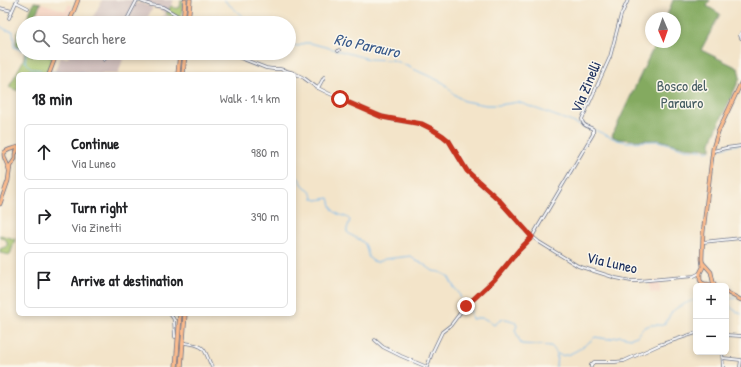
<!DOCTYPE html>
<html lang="en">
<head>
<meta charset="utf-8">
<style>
	:root { --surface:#fff; --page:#f6f6f6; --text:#202124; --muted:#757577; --line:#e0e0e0 }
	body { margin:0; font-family:"Patrick Hand",sans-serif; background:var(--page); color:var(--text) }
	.controls { position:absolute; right:12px; bottom:12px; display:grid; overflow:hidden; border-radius:6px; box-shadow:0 2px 6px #0003 }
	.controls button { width:36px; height:36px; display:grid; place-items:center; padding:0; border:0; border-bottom:1px solid var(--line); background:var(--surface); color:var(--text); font:20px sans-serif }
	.compass { position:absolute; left:645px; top:12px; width:36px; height:36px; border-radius:50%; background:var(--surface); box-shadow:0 2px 6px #0003; rotate:178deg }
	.stop { position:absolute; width:12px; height:12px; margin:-9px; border:3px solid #c8321e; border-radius:50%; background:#fff }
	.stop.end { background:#c8321e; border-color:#fff; box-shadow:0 1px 4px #0008 }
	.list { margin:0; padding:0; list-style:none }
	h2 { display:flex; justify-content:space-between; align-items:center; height:52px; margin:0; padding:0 16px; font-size:17px }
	h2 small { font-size:13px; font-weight:400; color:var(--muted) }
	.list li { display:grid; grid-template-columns:26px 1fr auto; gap:12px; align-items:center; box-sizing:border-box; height:56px; margin:0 8px 8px; padding:0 8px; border:1px solid var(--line); border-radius:6px }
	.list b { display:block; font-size:15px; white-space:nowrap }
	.list p { margin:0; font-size:13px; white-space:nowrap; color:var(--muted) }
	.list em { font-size:13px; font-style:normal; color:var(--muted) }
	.icon { flex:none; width:22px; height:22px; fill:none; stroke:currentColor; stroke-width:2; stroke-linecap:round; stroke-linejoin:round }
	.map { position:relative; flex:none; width:741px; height:367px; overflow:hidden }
	.search { position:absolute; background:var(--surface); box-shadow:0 2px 6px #0003; left:16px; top:16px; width:280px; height:44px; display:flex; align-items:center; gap:10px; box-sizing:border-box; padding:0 14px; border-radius:22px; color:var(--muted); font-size:15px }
	.panel { position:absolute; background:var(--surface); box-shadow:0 2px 6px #0003; left:16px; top:72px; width:280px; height:244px; border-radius:6px }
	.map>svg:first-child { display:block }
</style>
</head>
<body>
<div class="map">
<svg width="741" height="367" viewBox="0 0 741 367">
	<rect width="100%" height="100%" fill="#fbf7ec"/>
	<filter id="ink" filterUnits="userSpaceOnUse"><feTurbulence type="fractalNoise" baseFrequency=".025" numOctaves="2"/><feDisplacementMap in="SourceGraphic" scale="8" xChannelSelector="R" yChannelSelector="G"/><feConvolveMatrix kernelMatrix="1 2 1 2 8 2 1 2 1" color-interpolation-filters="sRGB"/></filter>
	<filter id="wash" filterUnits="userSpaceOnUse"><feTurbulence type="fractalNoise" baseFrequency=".012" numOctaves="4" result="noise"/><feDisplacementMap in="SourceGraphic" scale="16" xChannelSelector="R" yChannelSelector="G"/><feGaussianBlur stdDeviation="0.9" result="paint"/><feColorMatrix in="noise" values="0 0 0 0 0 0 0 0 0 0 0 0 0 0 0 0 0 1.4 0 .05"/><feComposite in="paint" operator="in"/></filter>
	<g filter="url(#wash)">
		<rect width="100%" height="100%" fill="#f3e4c9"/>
		<!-- built -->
		<g fill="#f5d3c2">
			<path d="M41,3L54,7L65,11L69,4L73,6L66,23H31Z"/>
			<path d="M660,281V293L650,292V282Z"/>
		</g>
		<!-- industrial -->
		<g fill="#d1c0bd">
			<path d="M102,0H134L135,2L138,4L139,2L153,8L144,23H83L85,19L91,21Z"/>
			<path d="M142,0H174L166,14Z"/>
			<path d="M164,14L173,19L171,23H159Z"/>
			<path d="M70,53H126L123,59L118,74H54L60,57L68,58Z"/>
		</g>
		<!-- green -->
		<g fill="#a6c46c" stroke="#607a65">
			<path d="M181,0H183L181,22L166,14L171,6C174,8 177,9 180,7Z"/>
			<path d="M25,53H29L31,55L53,57L48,74H32V71L29,70L30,74H18V91L9,87L23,61Z"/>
			<path d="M0,235L15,239L10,255L0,253V249L7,246V241L4,239L0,237Z"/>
		</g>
		<!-- forest -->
		<g fill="#84aa60" stroke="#506c5f">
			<path d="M673,0H710L707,6L720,14L701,50L738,68L740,78L714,134L711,143V149L685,147L660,140H634L618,139L612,136L656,42H675V18H666Z"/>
			<path d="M34,2L41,3L31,23H25Z"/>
			<path d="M23,26V49L17,47L16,44L17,32Z"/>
			<path d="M29,53H54L53,57L31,55Z"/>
		</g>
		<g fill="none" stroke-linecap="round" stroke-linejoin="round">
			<!-- stream -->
			<g stroke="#7abaef" stroke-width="1">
				<path d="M224,0L250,23"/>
				<path d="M0,26L6,30L13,31L14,47L23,51"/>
				<path d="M289,45L299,46L304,43H310L333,49L369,59L392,60L398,62L444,83L454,94L464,101L486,105H499L518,102L591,129"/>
				<path d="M26,53V55L25,61L30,67L34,69L68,74"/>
				<path d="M77,74L82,73L84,74"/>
				<path d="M595,130L617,140L627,142L659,141L676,146L684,149L711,151"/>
				<path d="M720,148L741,144"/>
				<path d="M294,174C299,178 300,180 303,185C309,191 312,189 313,198L317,200L329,198C330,201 331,207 333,210C337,216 346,215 350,220L347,229V232C352,237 359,238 364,243C367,246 367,254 369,258L373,261L377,262L385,259L411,256L416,261L422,263L433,271L440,272L448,276L454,287L459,293L461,299L470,310L472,319C474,319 476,318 479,318C484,317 490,322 494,325C496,324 497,322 499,321C504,317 510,320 515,322L517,326L515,330L521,344L551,346C554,348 556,354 560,355C569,358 589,343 595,337L608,339L620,336L631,338L637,336C638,335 639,333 640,331C643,326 653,324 658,325C661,325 661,326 664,324C668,322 668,317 671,313C677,306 687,303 696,299"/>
				<path d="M727,299L731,308L741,314"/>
				<path d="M728,299L736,298"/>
				<path d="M556,367L557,354"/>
			</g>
		</g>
	</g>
	<g filter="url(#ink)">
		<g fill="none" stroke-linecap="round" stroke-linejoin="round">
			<!-- minor casing -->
			<g stroke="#676e83" stroke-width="3.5">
				<g id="minor">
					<path d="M138,0L151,5L163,7L180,17"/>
					<path d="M16,2L28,8"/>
					<path d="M0,8L12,11"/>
					<path d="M9,18L17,0"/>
					<path d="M125,23L137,0"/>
					<path d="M741,33L740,35L741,38"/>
					<path d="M338,51L339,50"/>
					<path d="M228,53L266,68L273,69H280L294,73L304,78L316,87L328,93L377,115L390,119L422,124L438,132L449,141L464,166L471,175L498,199L531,236"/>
					<path d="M104,60L108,53"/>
					<path d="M318,88L324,77"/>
					<path d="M713,151L726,148L741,146"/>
					<path d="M533,235L593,134V129C588,126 582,126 582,119L610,57L621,15L628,0"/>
					<path d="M533,237L539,242L578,266L616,278L631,281H638L694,276L700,273"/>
					<path d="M703,242L741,238"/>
					<path d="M170,314L173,318L174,320L175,337"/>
					<path d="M726,335L741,336"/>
					<path d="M375,340L383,347L401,356L427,367L432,353L442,332L451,325L463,309L494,280L519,250L532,237"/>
					<path d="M185,343C208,346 203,349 212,367"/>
					<path d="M722,352L723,367"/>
					<path d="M723,358L741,360L740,367"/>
					<path d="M591,367V365L594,362H615L624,361L659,345L696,333"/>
				</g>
			</g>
			<!-- major casing -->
			<g stroke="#676e83" stroke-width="4.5">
				<g id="major">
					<path d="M69,23L78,0"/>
					<path d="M49,74L57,53"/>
					<path d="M9,170C8,163 3,159 4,153C7,149 13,149 18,147"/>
					<path d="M0,204L8,181L10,166L15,159V154L18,149"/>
					<path d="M703,263L711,272L713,282L716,286"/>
					<path d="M713,286L708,284H705L702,283L700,280V273L703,267L702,259L703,233L713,148L718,132L741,83"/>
					<path d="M726,292L741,300"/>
				</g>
			</g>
			<!-- highway casing -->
			<g stroke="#676e83" stroke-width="5">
				<g id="highway">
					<path d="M183,23L185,0"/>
					<path d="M188,23L190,0"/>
					<path d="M178,74L180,53"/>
					<path d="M183,74L185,53"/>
					<path d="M176,367L180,314"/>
					<path d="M181,367L185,314"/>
				</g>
			</g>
			<!-- minor -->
			<use href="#minor" stroke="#fff" stroke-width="2"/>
			<!-- major -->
			<use href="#major" stroke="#fbbb8d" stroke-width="3"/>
			<!-- highway -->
			<use href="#highway" stroke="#fbbb8d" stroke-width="3.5"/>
		</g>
	</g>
	<g fill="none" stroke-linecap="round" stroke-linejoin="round" filter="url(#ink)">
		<!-- route -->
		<path stroke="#c8321e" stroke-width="5" d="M340,99L382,117L422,124L430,128L443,136L449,141L467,171L498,199L531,236L532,237L519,250L494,280L466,306"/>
	</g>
	<g text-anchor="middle" stroke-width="3" stroke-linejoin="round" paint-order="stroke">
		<!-- park labels -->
		<g font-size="15" fill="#455c62" stroke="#fbf7ec">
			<text x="682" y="91">Bosco del<tspan x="682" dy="17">Parauro</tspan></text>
		</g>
		<!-- street labels -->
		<g font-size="15" fill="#1b2f5e" stroke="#fbf7ec">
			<text transform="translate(586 87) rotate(-67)" y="5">Via Zinelli</text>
			<text transform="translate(612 263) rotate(13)" y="5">Via Luneo</text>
		</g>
		<!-- water labels -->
		<g font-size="16" font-style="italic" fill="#38598a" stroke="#fbf7ec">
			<text transform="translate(367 45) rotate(12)" y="6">Rio Parauro</text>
		</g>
	</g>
</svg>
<div class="controls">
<button>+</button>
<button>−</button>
</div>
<svg class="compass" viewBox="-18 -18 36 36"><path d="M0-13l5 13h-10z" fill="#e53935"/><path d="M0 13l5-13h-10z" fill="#757577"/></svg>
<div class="stop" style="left:340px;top:99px"></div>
<div class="stop end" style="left:466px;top:306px"></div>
<div class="search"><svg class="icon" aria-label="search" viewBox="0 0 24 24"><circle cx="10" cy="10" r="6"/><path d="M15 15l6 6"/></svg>Search here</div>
<section class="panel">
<h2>18 min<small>Walk · 1.4 km</small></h2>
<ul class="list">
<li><svg class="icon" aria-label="ahead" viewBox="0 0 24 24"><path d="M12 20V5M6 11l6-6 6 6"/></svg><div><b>Continue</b><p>Via Luneo</p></div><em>980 m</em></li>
<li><svg class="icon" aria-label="right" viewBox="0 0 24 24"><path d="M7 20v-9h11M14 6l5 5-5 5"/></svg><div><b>Turn right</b><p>Via Zinetti</p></div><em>390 m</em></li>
<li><svg class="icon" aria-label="arrive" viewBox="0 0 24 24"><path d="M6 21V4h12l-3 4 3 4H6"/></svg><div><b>Arrive at destination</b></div></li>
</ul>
</section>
</div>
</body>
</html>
